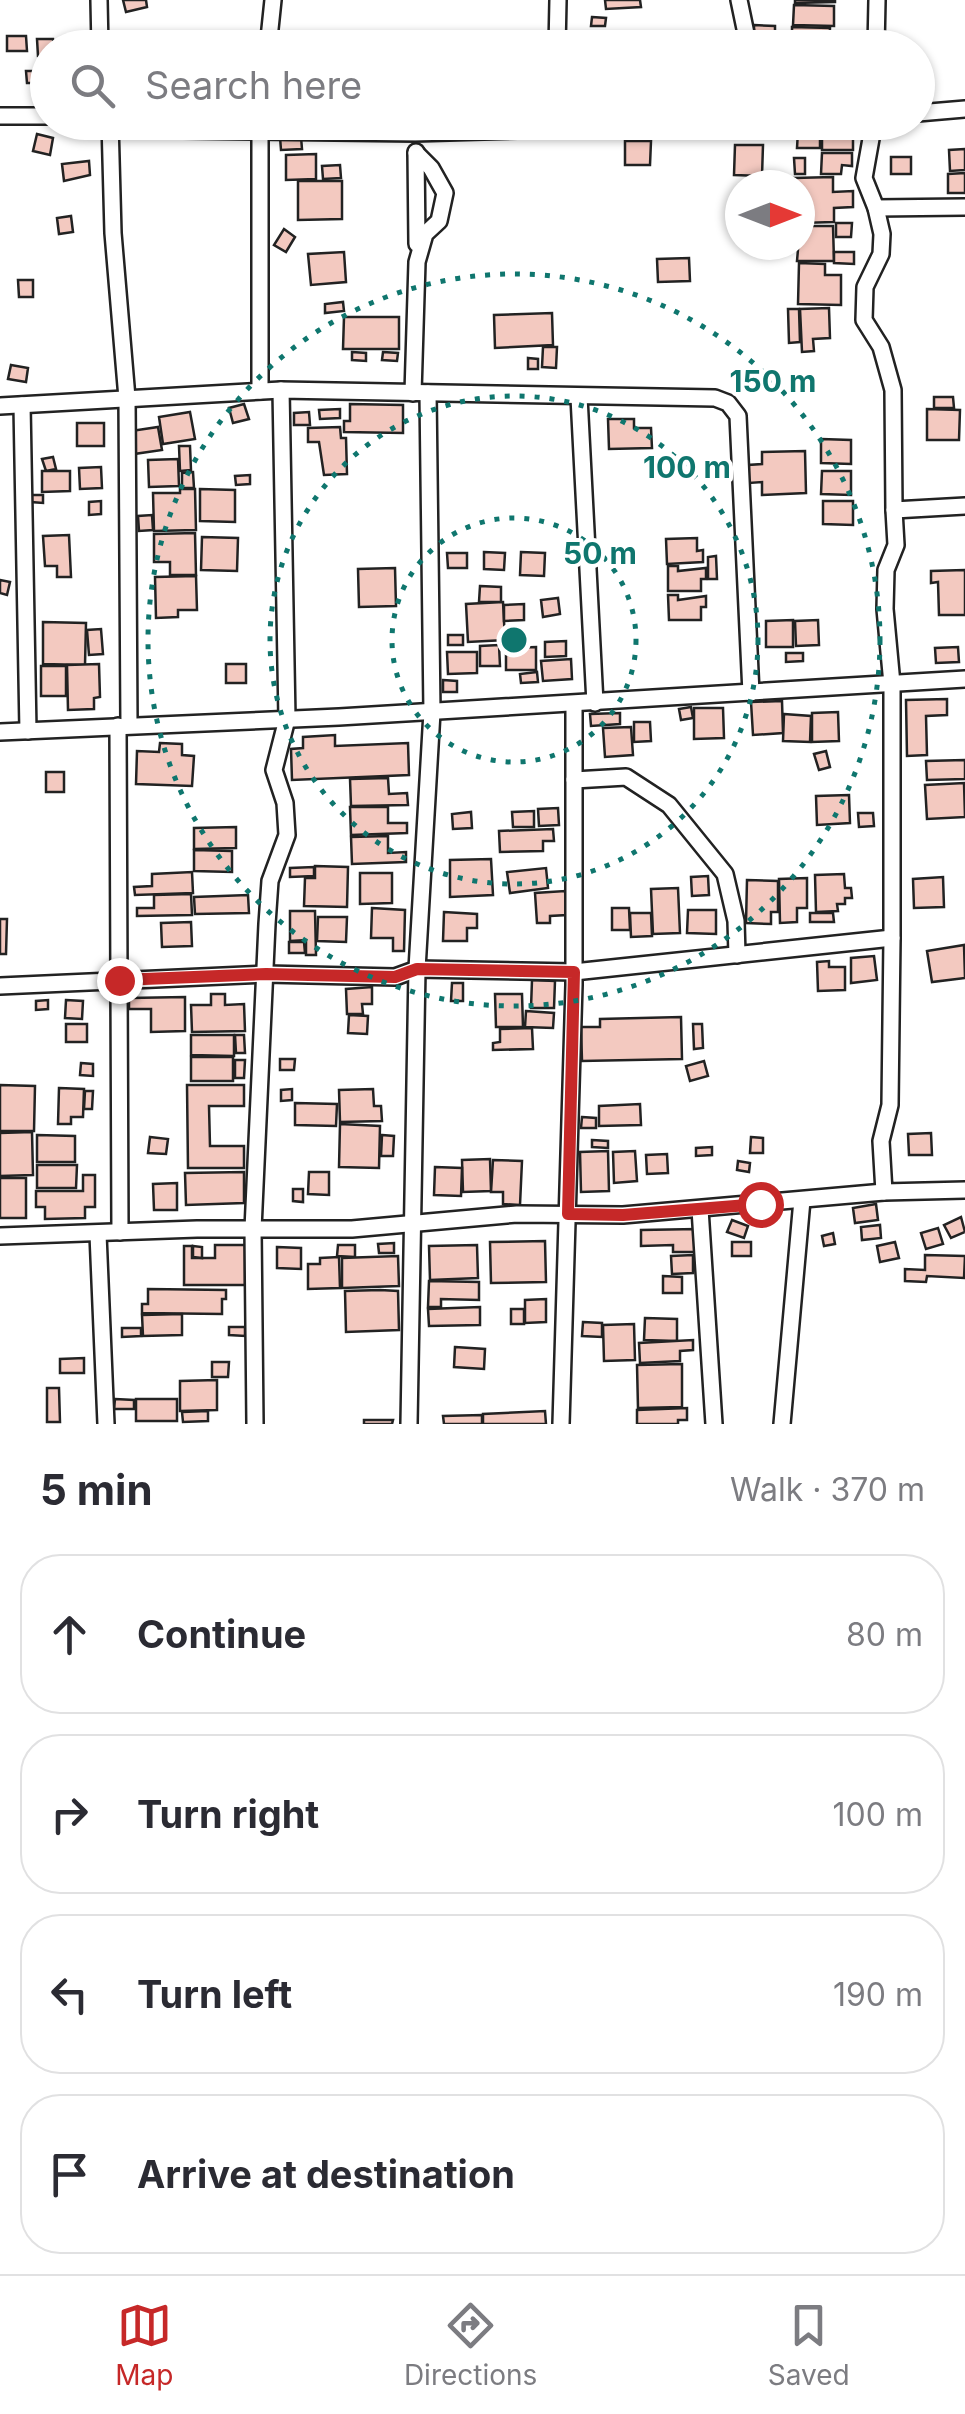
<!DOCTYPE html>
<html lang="en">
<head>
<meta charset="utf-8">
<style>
	:root { --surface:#fff; --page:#f2f2f3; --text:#2b2b33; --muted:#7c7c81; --line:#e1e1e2; --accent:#c62828 }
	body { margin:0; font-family:Inter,sans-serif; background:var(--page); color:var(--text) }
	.compass { position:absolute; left:725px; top:170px; width:90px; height:90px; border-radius:50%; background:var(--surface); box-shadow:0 2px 8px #0004; rotate:90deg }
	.stop { position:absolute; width:30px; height:30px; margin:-22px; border:8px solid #c62828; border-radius:50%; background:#fff }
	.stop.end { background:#c62828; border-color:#fff; box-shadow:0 2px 10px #0008 }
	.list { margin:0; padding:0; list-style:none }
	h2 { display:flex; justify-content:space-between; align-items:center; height:130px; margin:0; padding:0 40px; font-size:42px }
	h2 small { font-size:32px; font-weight:400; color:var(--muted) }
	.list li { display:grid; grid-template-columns:65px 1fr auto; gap:30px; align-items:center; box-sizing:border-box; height:160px; margin:0 20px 20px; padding:0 20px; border:2px solid var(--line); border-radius:40px }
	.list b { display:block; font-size:38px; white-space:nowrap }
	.list em { font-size:32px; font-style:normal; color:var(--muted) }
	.icon { flex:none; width:55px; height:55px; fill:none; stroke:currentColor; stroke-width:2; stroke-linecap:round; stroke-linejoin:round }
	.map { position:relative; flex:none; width:965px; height:1424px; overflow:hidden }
	.search { position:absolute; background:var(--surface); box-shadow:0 2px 8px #0004; left:30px; right:30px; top:30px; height:110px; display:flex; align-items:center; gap:25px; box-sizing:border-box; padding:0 35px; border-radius:55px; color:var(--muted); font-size:38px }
	.sheet { height:850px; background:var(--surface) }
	nav { display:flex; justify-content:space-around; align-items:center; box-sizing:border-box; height:140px; border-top:2px solid var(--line); background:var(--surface); font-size:28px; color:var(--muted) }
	nav a { display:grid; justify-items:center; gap:5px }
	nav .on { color:var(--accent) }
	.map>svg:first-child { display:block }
</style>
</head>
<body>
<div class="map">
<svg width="965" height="1424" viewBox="0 0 965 1424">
	<rect width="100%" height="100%" fill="#fff"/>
	<!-- building -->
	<g fill="#f3c9c0" stroke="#222" stroke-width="2.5">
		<path d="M123,0H146L147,7L126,12Z"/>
		<path d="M605,0H640L641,7L606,9Z"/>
		<path d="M795,0H835V2L795,3Z"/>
		<path d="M794,5L834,6V26L793,25Z"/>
		<path d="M592,17L606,18L605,26H591Z"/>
		<path d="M754,25L775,26V48H754Z"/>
		<path d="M792,27L830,28L829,48H792Z"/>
		<path d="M641,32H682V48H640Z"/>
		<path d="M7,36H26L27,51H7Z"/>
		<path d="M833,37L854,39L853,48H833Z"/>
		<path d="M37,39H53L54,48H48V56H38Z"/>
		<path d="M617,40V48H590V41Z"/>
		<path d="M26,71H48V83H27Z"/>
		<path d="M645,122H656L655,134L644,133Z"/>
		<path d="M853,129V150H822V130Z"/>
		<path d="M798,131L820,132V148H797Z"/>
		<path d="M37,134L53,138L50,155L33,151Z"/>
		<path d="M280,137H301L302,149L281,150Z"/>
		<path d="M625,141H651L650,165H625Z"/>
		<path d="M735,145H763L762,176L734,175Z"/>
		<path d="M965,149V170L950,171L949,150Z"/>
		<path d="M822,153H852V166L842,165L841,174H821Z"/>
		<path d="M316,154V179L286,180V155Z"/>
		<rect x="891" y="157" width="20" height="17"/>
		<path d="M794,158H805V174H795Z"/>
		<path d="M89,161L90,175L64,181L62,164Z"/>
		<path d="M340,165L341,178L323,179L322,166Z"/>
		<path d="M965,173V193H948V174Z"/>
		<path d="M833,177V192L853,191V207L834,208V222L800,223V185H794V178Z"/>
		<path d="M298,181H342V219L298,220Z"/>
		<path d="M71,216L73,232L59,234L57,218Z"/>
		<path d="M836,223H852L851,237H836Z"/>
		<path d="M800,226H833L834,261H797Z"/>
		<path d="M284,229L295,237L286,252L274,245Z"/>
		<path d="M344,252L346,282L311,285L308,254Z"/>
		<path d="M834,252H854V264L834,263Z"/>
		<path d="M689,258L690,281L658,282L657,259Z"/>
		<path d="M799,263L825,264V275H841V305L798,304Z"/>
		<path d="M18,280H33V297H19Z"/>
		<path d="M343,302L344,311L325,313V304Z"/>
		<path d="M829,308L830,338L813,339L814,351L802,352L800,309Z"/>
		<path d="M788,309H799L800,342L789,343Z"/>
		<path d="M552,313L553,345L495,348L494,315Z"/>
		<path d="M344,317H399V349H343Z"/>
		<path d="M543,347H557L556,368L542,367Z"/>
		<path d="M352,352L366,353V361L352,360Z"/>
		<path d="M383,352L398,353L397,361L382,360Z"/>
		<path d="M528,358L538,359V369H528Z"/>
		<path d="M11,365L28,368L26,382L8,379Z"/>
		<path d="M934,397H953L954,408H934Z"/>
		<path d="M244,404L249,419L233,423L229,408Z"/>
		<path d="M350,404L403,405V433L344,432V421H350Z"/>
		<path d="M340,409V418L320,419L319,410Z"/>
		<path d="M927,409L960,410L959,440H927Z"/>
		<path d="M190,412L195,439L163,444L159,417Z"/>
		<path d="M309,412L310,425H294V413Z"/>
		<path d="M608,419H634V428H651L652,448L609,449Z"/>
		<rect x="77" y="423" width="27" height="23"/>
		<path d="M158,427L162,450L134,454L131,431Z"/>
		<path d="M340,427L341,438H346L347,474L324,475L319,442H308V428Z"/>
		<path d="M821,439L851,440V464L821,463Z"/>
		<path d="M179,446H190L191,470L180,471Z"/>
		<path d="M805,451L806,493L762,495V482L749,483L748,465L762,464V452Z"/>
		<path d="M53,457L56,469L46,471L42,459Z"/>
		<path d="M178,459L179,486L149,487L148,460Z"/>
		<path d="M101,467L102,488L80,489L79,468Z"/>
		<path d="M42,471H70V491L42,492Z"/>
		<path d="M822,471H851V495L821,494Z"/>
		<path d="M193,472L194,488H182V473Z"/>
		<path d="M250,475V484L236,485L235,476Z"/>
		<path d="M180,489H195L196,530L154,531L153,493H180Z"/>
		<path d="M200,489L235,490V522L200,521Z"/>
		<path d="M31,495H43V503L31,502Z"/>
		<path d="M101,501V514L89,515V502Z"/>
		<path d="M823,501H853V525L823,524Z"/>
		<path d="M152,515L153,530L139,531L138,516Z"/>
		<path d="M195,533L196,575H170V562H154V534Z"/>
		<path d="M69,535L71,577H57V566H45L43,536Z"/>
		<path d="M202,537L238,538L237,571L201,570Z"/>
		<path d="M697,538V551L703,550V562L667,564L666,539Z"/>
		<path d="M484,552L505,553L504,570L484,569Z"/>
		<path d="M521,552L545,553L544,576L520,575Z"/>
		<path d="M447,553H467V568H448Z"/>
		<path d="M716,556L717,579H708V557Z"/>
		<path d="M668,566H678V571L706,568V579H701V591H668Z"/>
		<path d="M395,568L396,606L359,607L358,569Z"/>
		<path d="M965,570V615H939L938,582L931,583V571Z"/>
		<path d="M196,576L197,610H178V617L156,618L155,577Z"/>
		<path d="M0,580L10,582L7,595L0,593Z"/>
		<path d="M480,586L501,587V602H479Z"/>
		<path d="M668,595H678V600L706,596V607H701V620H669Z"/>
		<path d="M558,598L560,614L543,617L541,600Z"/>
		<path d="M503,602L505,640L468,642L466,604Z"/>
		<path d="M524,604V620L504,621V605Z"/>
		<path d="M793,620V647H766V621Z"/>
		<path d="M818,620L819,645L796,646L795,621Z"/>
		<path d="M43,622L86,623L85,665L43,664Z"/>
		<path d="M101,629L103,654L89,655L87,630Z"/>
		<rect x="448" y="635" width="15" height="10"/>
		<path d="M566,641V656L545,657V642Z"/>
		<path d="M499,645L500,666H480V646Z"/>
		<path d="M536,647V670H506V648Z"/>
		<path d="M958,647L959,662L936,663L935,648Z"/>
		<path d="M447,652H477V673L448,674Z"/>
		<path d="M786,653H803V661L786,662Z"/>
		<path d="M571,659L572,679L543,681L541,661Z"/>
		<path d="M99,664L100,697L94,698V709L68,710L67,665Z"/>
		<rect x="226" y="664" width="20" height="19"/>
		<rect x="41" y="666" width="25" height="30"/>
		<path d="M537,672L538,682L521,683L520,674Z"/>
		<path d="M443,680L457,681V692H443Z"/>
		<path d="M947,699V715L926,716L927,755L907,756L906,700Z"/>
		<path d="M782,701L783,733L753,735L751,702Z"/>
		<path d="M691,707L693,718L681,720L679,709Z"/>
		<path d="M694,708H723L724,738L694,739Z"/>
		<path d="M838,712L839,741L812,742V713Z"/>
		<path d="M620,713V724L591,726L590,714Z"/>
		<path d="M784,714L811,716L810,742L783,741Z"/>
		<path d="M634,722H650L651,741L634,742Z"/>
		<path d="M631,727L633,755L605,757L603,728Z"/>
		<path d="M335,735V746L408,743L409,775L292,780L291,749L303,748V737Z"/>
		<path d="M160,743L182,744V755L194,756L192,786L136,784L137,751L159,752Z"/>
		<path d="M826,751L830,767L819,770L814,754Z"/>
		<path d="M965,760V779L927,780L926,761Z"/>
		<rect x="46" y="772" width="18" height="20"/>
		<path d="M388,778L389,794L407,793L408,805L351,806L350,779Z"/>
		<path d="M964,783L965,817L927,819L925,785Z"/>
		<path d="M849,795L850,823L817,825L816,796Z"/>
		<path d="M350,807H388V823H407V833L351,835Z"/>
		<path d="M558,808L559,825L539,826L538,809Z"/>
		<path d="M534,811V827H513L512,812Z"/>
		<path d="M471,812L472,828L453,829L452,814Z"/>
		<path d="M858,813H873L874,826L859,827Z"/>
		<path d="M236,827V848L194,849V828Z"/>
		<path d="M553,829L554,841H543V851L500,852L499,831Z"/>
		<path d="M388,836V853L406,852V862L352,864L351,837Z"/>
		<path d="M194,850L232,851V872L194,871Z"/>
		<path d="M491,859L493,895L450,897V860Z"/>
		<path d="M315,866L348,867L347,907L304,906L305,878H315Z"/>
		<path d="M314,867V876L290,877V868Z"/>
		<path d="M546,868L548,888L510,893L507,872Z"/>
		<path d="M192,872L193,893L135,895L134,887L152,886V874Z"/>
		<path d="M360,873H392V903L360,904Z"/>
		<path d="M844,874L845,888H851L852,898H845V904H837L838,911L816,912L815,875Z"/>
		<path d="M708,876L709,895L692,896L691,877Z"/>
		<path d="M943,877L944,907L914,908L913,879Z"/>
		<path d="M807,878V908H797V922L780,923L779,879Z"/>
		<path d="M747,880L778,881V912H771V924L746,923Z"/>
		<path d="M678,888L680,933L653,934L651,889Z"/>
		<path d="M565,891L567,915L550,916V923H537L535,893Z"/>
		<path d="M191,894L192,915L137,916V908H154V895Z"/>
		<path d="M248,895L249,913L195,914L194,897Z"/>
		<path d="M372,908L405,910L404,951H393V938H371Z"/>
		<path d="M612,908H629L630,930H612Z"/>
		<path d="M688,910H716V934L687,933Z"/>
		<path d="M290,911H315L316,955H306V940L290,941Z"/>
		<path d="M444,912L477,914V928H467V941H443Z"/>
		<path d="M630,913H651L652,936L631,937Z"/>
		<path d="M810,913H833L834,922H810Z"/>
		<path d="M318,917H347L346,942L317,941Z"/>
		<path d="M0,919H7L6,954H0Z"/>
		<path d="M191,922L192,946L162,947L161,923Z"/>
		<path d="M289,942H304L305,953H289Z"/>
		<path d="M964,945L965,978L932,982L927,951Z"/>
		<path d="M874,956L877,980L851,983V958Z"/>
		<path d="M829,961V967H845V990L818,991L817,962Z"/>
		<path d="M532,980L555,981L554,1008H531Z"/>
		<path d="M452,983H463V1001H451Z"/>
		<path d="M372,987V1004H362L363,1014H347L346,989Z"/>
		<path d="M211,994H225V1005L244,1004L245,1031L192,1032L191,1005H211Z"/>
		<path d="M495,994H522L523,1027H496Z"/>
		<path d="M185,997V1031L151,1032V1009H129V998Z"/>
		<path d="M48,1000V1009L36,1010V1001Z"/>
		<path d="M66,1000L83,1001L82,1019L65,1018Z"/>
		<path d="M526,1011L554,1013L553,1028L525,1027Z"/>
		<path d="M349,1015L368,1016L367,1034L348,1033Z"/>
		<path d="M681,1017L682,1059L582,1061L581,1027H600V1019Z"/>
		<rect x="66" y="1024" width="21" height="18"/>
		<path d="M693,1024H702L703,1048L694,1049Z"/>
		<path d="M532,1028L533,1049L493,1050V1043L500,1042V1029Z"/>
		<path d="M191,1035H234V1056L191,1055Z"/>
		<path d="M235,1035H244L245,1053H236Z"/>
		<rect x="191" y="1057" width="42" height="24"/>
		<path d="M280,1059H295L294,1070H280Z"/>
		<path d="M235,1060H245L244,1078H235Z"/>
		<path d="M704,1061L708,1076L690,1081L686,1066Z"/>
		<path d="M81,1063L93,1064V1076L80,1075Z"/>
		<path d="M0,1085L35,1086L34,1131H0Z"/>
		<path d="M187,1085H244V1106H209L210,1146H244V1168H188Z"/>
		<path d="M59,1088L84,1089L83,1117H71V1124H58Z"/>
		<path d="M292,1089V1100L281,1101V1090Z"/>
		<path d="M373,1089L374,1106H381L382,1121L340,1122L339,1090Z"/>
		<path d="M85,1091H93L92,1109H84Z"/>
		<path d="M295,1103L337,1104L336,1126L295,1125Z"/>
		<path d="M640,1104L641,1125L599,1126V1106Z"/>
		<path d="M582,1117L596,1118V1128H581Z"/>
		<path d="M340,1124L380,1126L379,1168L339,1167Z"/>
		<path d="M32,1132L33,1175L0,1176V1133Z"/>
		<path d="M931,1133L932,1155H909L908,1134Z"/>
		<path d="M37,1135L75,1136V1162H37Z"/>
		<path d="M382,1135L394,1136L393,1156H381Z"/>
		<path d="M150,1137L168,1139L166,1154L148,1153Z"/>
		<path d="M751,1137L763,1138V1153H750Z"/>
		<path d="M592,1140L608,1141V1148L592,1147Z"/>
		<path d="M712,1147V1155L696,1156V1148Z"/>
		<path d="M608,1151L609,1191L581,1192L580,1152Z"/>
		<path d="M635,1151L637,1181L614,1183L613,1152Z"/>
		<path d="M667,1154L668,1173L647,1174L646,1155Z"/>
		<path d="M490,1159L491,1191L463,1192L462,1160Z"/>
		<path d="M493,1160L522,1161L520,1205L503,1204V1192H491Z"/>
		<path d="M738,1161L750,1163L749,1172L737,1170Z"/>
		<path d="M37,1165H77L76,1188H37Z"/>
		<path d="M435,1167L462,1168L461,1196L434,1195Z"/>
		<path d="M244,1172V1203L186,1205L185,1173Z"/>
		<path d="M309,1172H329V1195L308,1194Z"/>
		<path d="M83,1175H95V1207H85V1218L45,1219V1207H36V1191H83Z"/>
		<rect x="0" y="1178" width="26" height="40"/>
		<path d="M177,1183V1210H154L153,1184Z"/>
		<path d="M293,1189H303V1202L293,1201Z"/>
		<path d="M876,1204L878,1220L855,1223L853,1208Z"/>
		<path d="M961,1217L965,1232L951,1238L944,1225Z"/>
		<path d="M732,1220L748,1226L744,1238L727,1232Z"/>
		<path d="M880,1225L881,1238L862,1240L861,1227Z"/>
		<path d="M938,1228L943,1244L926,1249L921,1233Z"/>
		<path d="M697,1229V1252H673V1245L641,1246V1230Z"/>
		<path d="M833,1233L835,1244L824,1246L822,1236Z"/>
		<path d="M545,1241L546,1282L491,1283L490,1242Z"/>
		<rect x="732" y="1242" width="19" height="14"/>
		<path d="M895,1242L899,1258L880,1262L877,1246Z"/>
		<path d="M394,1243V1253H379L378,1244Z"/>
		<path d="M215,1245H245V1285H184V1246H192V1258H215Z"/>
		<path d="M338,1245H355V1257L337,1256Z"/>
		<path d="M477,1245L478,1278L430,1280L429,1246Z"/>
		<path d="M193,1246L202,1247V1258L193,1257Z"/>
		<path d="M277,1247L301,1248V1269L277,1268Z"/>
		<path d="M693,1255V1273L672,1274L671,1256Z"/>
		<path d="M925,1255L965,1256L964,1278L927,1276L926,1282L905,1281V1269L925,1270Z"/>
		<path d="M398,1256L399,1286L342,1288V1258Z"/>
		<path d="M339,1257L340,1288L308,1289V1264H320V1258Z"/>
		<path d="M663,1276L682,1277V1293H663Z"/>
		<path d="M429,1281L479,1282V1300L441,1299V1307H428Z"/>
		<path d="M148,1289L226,1290V1299H222V1314L142,1313V1304H148Z"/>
		<path d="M380,1290L398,1291L399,1330L346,1332L345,1291Z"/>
		<path d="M546,1299V1322L525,1323V1300Z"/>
		<path d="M480,1307V1325L429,1326L428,1309Z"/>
		<rect x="511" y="1309" width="13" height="15"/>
		<path d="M182,1314V1335L143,1336L142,1315Z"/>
		<path d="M645,1318L677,1319V1341L644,1340Z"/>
		<path d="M583,1322L602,1323V1337L582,1336Z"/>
		<path d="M634,1324L635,1360L604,1361L603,1325Z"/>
		<path d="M229,1327H245V1336L229,1335Z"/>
		<path d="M122,1328H141V1336L122,1337Z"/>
		<path d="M693,1340V1350L680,1351V1361L640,1363L639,1343Z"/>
		<path d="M455,1347L485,1349L484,1369L454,1367Z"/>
		<path d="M84,1358V1373H60V1359Z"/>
		<path d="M212,1362H229L228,1377H212Z"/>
		<path d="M682,1364V1407L638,1408L637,1365Z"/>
		<path d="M217,1380V1410L180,1411V1381Z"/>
		<path d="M47,1388H59L60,1422H47Z"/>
		<path d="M115,1399L134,1400V1409H114Z"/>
		<rect x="136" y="1399" width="41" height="22"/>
		<path d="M687,1408V1420H678V1424H637V1410Z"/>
		<path d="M208,1411V1421L183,1422L182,1412Z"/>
		<path d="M545,1411L546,1424H483V1414Z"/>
		<path d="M482,1415V1424H444L443,1416Z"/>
		<path d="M364,1420H393L392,1424H364Z"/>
	</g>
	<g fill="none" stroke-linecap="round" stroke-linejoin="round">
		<!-- minor casing -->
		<g stroke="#222" stroke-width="20">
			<g id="minor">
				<path d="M99,0L100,48"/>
				<path d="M739,0L749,48"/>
				<path d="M268,48L273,0"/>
				<path d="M557,48L558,0"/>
				<path d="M876,48L877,0"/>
				<path d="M918,113L965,109"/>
				<path d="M0,116H48"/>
				<path d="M91,122L110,129L415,133L556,129L605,122"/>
				<path d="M110,122L113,233L127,398L129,725"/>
				<path d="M260,122V391"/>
				<path d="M874,122L864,178L876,208L882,234L881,254L865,287L864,320L881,347L893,390L894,510L965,506"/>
				<path d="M416,152L417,244"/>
				<path d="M876,208L965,207"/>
				<path d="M413,393L417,262L425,234L439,221L445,193L431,168L416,153"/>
				<path d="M579,397L595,703"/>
				<path d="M22,405L28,731"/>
				<path d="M0,406L281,390L715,398L728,403L738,416L751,693"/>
				<path d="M894,510L896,545L886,570L885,609L892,684V938L890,1105L881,1141L884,1192L965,1190"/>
				<path d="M118,726L120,1232"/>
				<path d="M0,732L339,717L965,679"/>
				<path d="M574,780L626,777L669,805L725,874L736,921L737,955"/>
				<path d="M0,986L266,974L395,977L417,969L432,712L428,393"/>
				<path d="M700,1209L714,1424"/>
				<path d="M98,1234L106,1424"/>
				<path d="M0,1236L197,1229H352L517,1214L623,1215L884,1192"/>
				<path d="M255,1424L253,1229L267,924L270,881L287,835L285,803L274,770L287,719L281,390"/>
				<path d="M409,1424L417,969L574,972L892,938"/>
				<path d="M561,1424L574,985V704"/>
				<path d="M782,1424L802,1200"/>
			</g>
		</g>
		<!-- minor -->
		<use href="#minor" stroke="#fff" stroke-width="15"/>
	</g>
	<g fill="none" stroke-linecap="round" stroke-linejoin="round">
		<!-- route -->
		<path stroke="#c62828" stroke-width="12" d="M119,980L266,974L395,977L417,969L574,972L568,1214L623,1215L760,1204"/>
	</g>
	<!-- distance rings -->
	<g fill="none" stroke="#0f766e" stroke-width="5" stroke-dasharray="5 10">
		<circle cx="514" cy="640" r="122"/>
		<circle cx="514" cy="640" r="244"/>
		<circle cx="514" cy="640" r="366"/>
	</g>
	<circle cx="514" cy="640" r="15" fill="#0f766e" stroke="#fff" stroke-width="5"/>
	<g font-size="30" text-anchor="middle" font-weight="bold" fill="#0f766e" stroke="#fff" stroke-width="8" stroke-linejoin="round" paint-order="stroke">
		<text x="773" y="392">150 m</text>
		<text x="687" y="478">100 m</text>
		<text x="600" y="564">50 m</text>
	</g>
</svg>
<svg class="compass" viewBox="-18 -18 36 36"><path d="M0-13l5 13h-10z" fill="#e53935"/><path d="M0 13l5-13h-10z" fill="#7c7c81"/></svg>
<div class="stop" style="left:760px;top:1204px"></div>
<div class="stop end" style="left:119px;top:980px"></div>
<div class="search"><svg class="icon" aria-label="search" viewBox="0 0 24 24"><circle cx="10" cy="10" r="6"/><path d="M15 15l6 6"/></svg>Search here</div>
</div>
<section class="sheet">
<h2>5 min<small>Walk · 370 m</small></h2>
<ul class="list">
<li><svg class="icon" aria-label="ahead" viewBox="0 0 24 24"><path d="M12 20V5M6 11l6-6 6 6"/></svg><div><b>Continue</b></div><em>80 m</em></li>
<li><svg class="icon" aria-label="right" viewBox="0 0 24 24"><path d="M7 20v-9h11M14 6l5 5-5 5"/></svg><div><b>Turn right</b></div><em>100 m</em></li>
<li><svg class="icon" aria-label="left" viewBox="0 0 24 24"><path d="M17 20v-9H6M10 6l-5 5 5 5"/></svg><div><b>Turn left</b></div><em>190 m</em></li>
<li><svg class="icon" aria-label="arrive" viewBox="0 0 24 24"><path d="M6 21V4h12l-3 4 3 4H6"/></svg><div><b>Arrive at destination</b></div></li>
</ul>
</section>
<nav>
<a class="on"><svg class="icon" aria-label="map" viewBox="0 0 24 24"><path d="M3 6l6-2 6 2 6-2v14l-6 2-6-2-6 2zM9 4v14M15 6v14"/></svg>Map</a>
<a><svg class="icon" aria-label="directions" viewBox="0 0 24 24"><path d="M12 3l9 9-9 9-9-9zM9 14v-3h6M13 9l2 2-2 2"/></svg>Directions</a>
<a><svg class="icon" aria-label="saved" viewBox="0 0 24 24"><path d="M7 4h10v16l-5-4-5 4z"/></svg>Saved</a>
</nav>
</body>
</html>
